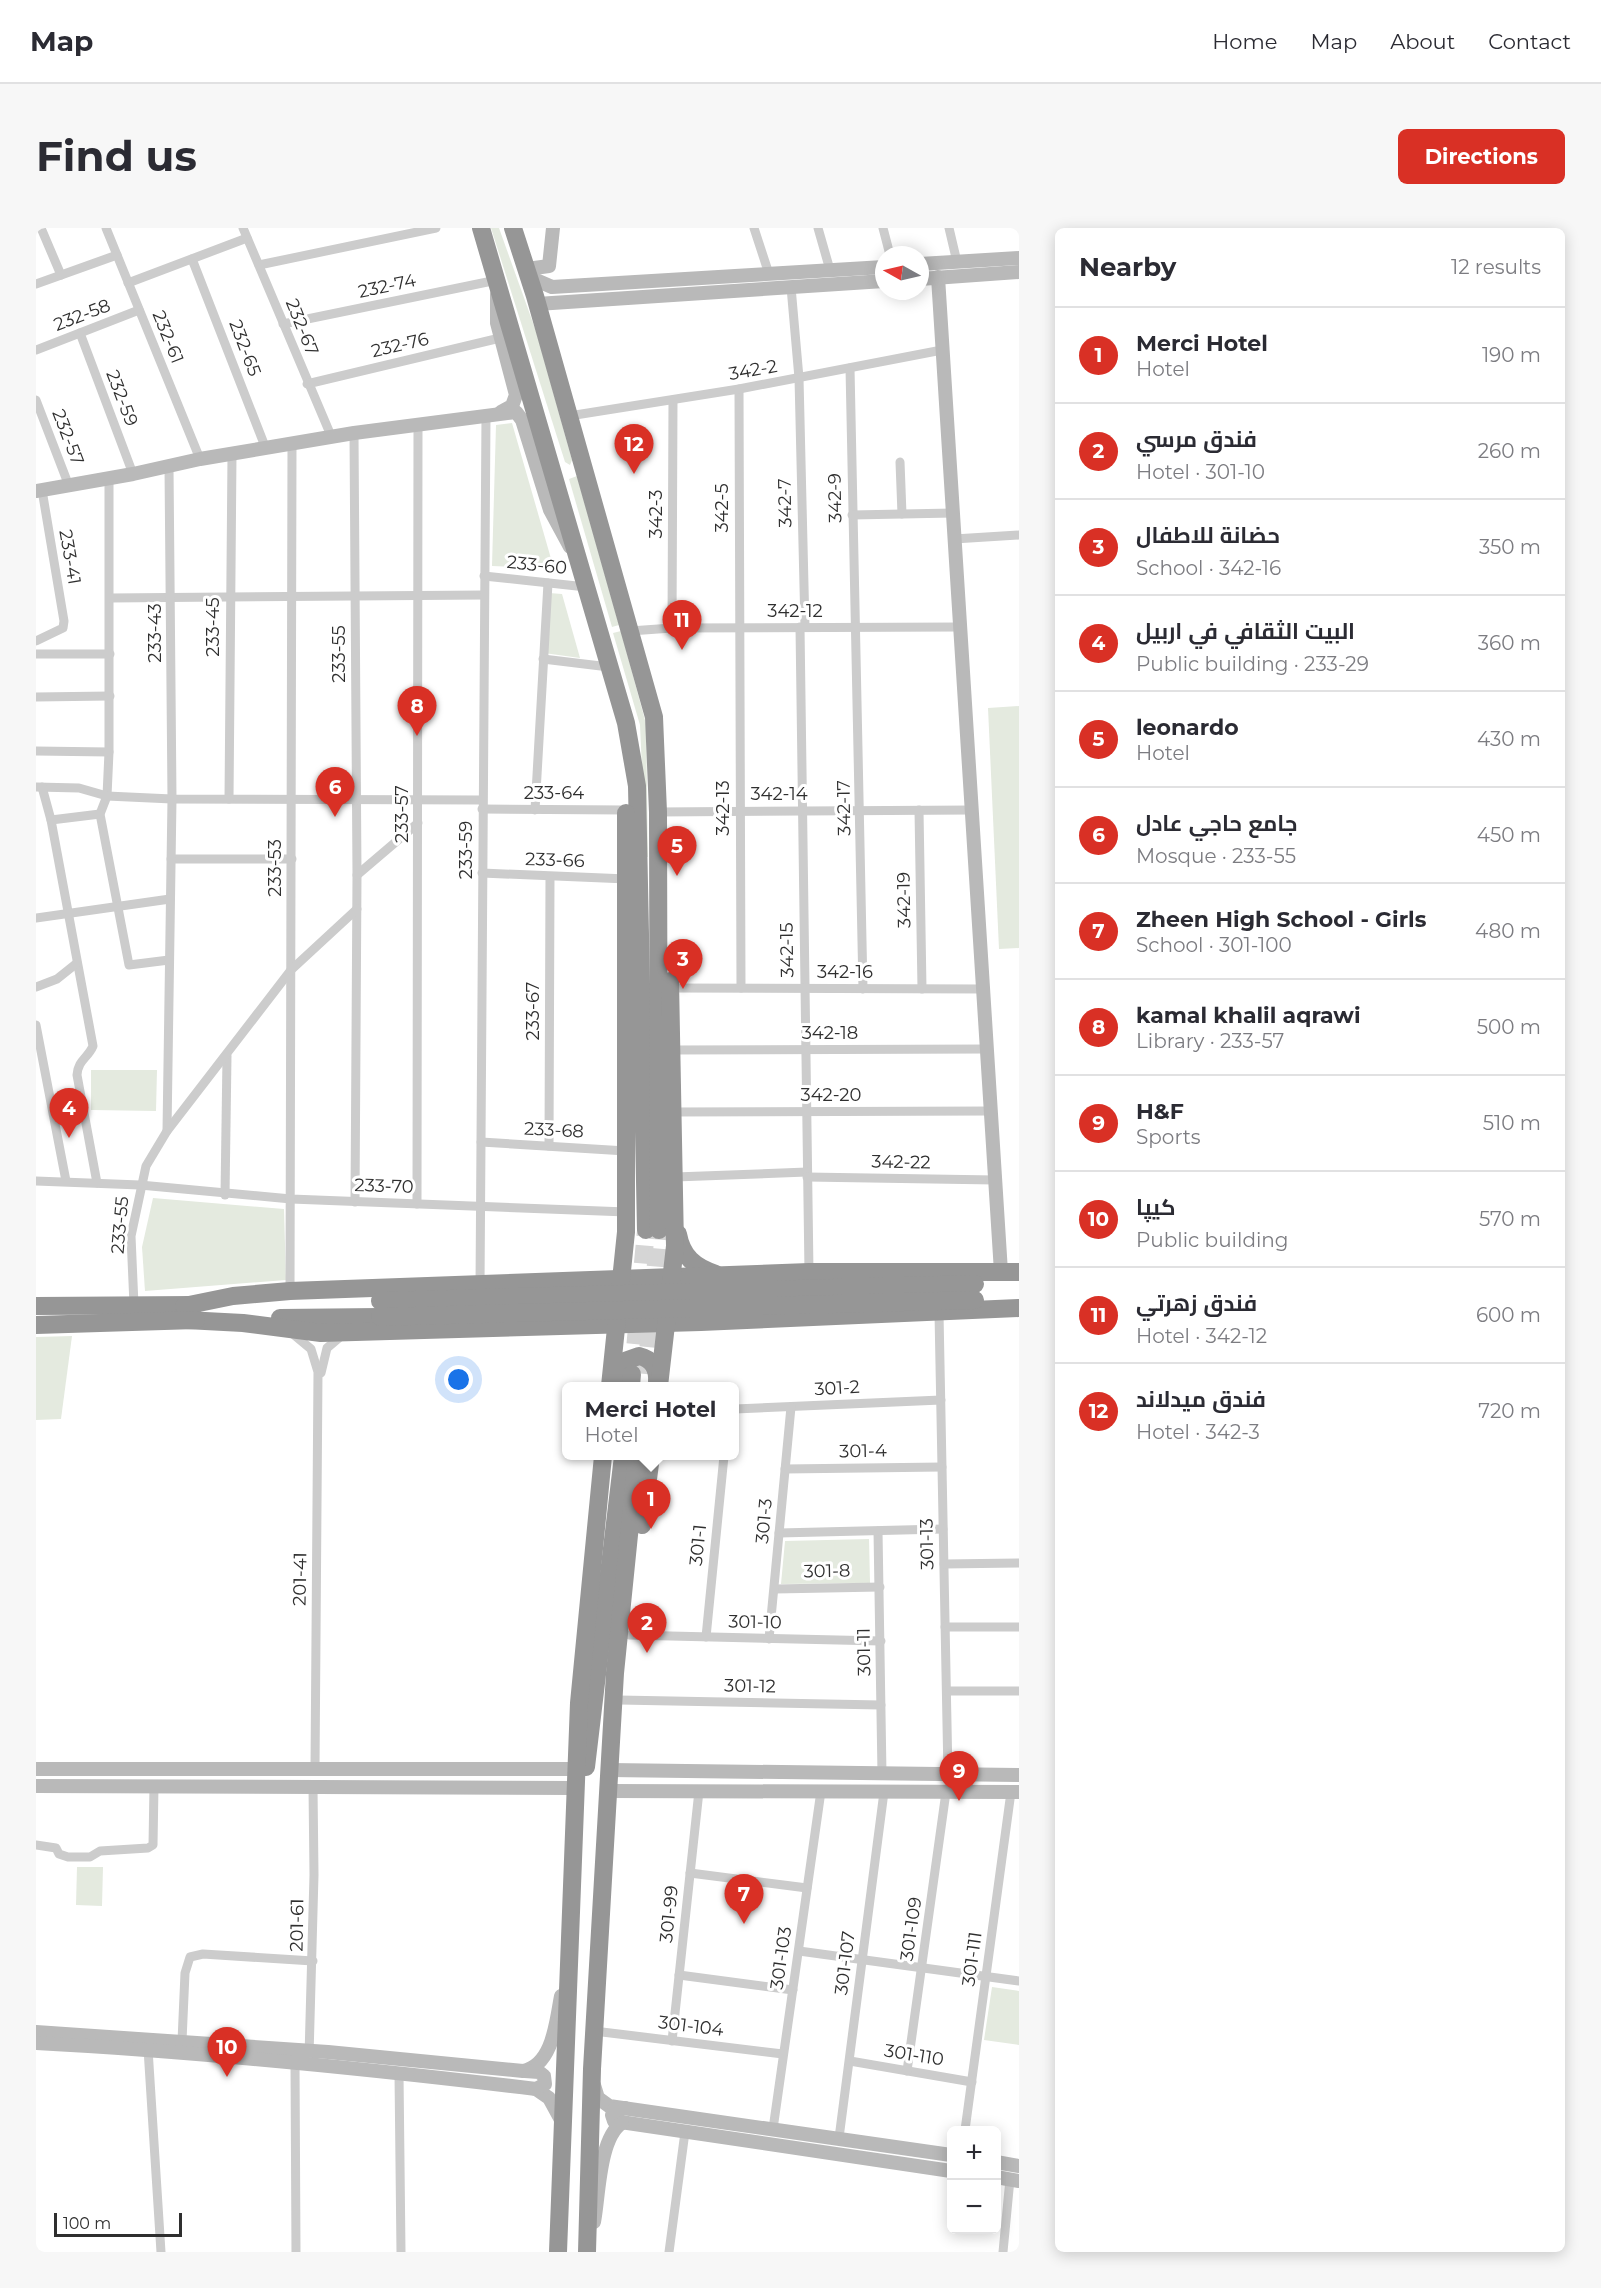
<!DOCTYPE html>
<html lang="en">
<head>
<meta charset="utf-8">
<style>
	:root { --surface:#fff; --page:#f7f7f7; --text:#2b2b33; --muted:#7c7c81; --line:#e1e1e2; --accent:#d93025 }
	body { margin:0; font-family:Montserrat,Cairo,sans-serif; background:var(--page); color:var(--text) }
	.controls { position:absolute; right:18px; bottom:18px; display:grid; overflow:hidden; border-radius:9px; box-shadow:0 3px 15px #0003 }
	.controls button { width:54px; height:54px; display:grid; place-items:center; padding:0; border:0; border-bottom:2px solid var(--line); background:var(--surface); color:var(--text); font:30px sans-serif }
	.compass { position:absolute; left:839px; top:18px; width:54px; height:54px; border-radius:50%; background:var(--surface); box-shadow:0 3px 15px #0003; rotate:278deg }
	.scale { position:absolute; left:18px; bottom:15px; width:128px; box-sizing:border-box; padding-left:6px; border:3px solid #2f2f2f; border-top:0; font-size:16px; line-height:21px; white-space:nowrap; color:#2f2f2f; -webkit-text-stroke:4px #fff; paint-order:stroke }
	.you { position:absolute; left:423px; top:1152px; width:21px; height:21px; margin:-15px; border:4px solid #fff; border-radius:50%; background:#1a73e8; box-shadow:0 0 0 9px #1a73e833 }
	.badge { display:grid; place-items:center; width:39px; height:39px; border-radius:50%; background:var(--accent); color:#fff; font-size:20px; font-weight:700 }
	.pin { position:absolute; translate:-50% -50px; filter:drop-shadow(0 2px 3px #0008) }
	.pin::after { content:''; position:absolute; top:32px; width:21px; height:18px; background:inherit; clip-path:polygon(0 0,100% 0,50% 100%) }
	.popup { position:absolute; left:526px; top:1154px; width:177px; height:78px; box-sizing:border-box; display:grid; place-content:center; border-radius:9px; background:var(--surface); filter:drop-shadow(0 2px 4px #0005); font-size:20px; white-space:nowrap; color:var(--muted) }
	.popup b { font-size:22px; color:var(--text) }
	.popup::after { content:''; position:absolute; left:50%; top:100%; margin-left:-12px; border:12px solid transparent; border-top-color:var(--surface) }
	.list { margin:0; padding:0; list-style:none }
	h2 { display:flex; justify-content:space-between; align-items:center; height:78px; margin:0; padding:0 24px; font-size:26px }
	h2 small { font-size:20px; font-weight:400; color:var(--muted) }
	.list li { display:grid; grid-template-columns:39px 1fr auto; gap:18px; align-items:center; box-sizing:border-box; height:96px; padding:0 24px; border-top:2px solid var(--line) }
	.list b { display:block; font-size:22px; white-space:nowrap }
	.list p { margin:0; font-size:20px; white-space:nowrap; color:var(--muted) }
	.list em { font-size:20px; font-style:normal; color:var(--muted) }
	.map { position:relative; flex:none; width:983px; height:2024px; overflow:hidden; border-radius:9px }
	header { display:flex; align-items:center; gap:36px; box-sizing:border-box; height:84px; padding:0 30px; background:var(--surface); border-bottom:2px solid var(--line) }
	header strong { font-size:28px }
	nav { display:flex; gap:33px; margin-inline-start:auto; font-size:21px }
	.intro { display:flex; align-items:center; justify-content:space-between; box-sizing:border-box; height:144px; padding:0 36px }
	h1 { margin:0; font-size:42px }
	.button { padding:15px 27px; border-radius:9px; background:var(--accent); color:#fff; font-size:21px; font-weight:700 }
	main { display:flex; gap:36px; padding:0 36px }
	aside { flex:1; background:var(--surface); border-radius:9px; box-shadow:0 3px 15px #0003 }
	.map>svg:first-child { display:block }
</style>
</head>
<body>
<header>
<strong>Map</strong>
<nav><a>Home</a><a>Map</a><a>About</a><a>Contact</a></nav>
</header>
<div class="intro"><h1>Find us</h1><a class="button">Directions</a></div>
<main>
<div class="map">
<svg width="983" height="2024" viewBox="0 0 983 2024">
	<rect width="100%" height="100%" fill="#fff"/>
	<!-- green -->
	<g fill="#e4eadf">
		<path d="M455,0H463L501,106L536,232L534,237L529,234Z"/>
		<path d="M476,195L518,341L456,338L460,197Z"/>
		<path d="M541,248L583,397L576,399L533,251Z"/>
		<path d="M513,365L526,366L544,430L508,425Z"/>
		<path d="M585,403L610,496L612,629H610L604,497L577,405Z"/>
		<path d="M983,478V720L963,721L952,480Z"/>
		<path d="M55,842H121L120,883L55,882Z"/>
		<path d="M117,970L248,981L250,1052L109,1063L106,1019Z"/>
		<path d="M36,1108L25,1191L0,1192V1109Z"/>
		<path d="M833,1311L834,1355L745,1356L749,1313Z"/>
		<path d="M41,1639H67L66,1678L40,1677Z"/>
		<path d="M956,1759L983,1763V1817L948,1812Z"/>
	</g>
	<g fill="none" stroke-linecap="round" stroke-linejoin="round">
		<!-- highway-tunnel -->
		<g stroke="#d5d5d5" stroke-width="18" stroke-dasharray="18 9" stroke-linecap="butt">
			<path d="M597,1143L610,1002"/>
			<path d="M610,1146L623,1002"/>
		</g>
		<!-- street -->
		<g stroke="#ccc" stroke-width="9">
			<path d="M5,0L25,47"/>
			<path d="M70,0L164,231"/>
			<path d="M207,0L296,210"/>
			<path d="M718,0L733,46"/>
			<path d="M782,0L794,42"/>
			<path d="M847,0L854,27"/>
			<path d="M913,0L921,34"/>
			<path d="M156,31L230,221"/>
			<path d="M223,37L400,0"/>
			<path d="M92,55L211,10"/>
			<path d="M0,56L81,27"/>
			<path d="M755,59L763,150L769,399"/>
			<path d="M247,96L461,52"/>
			<path d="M44,105L97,246"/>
			<path d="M0,122L103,82"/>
			<path d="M814,140L827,761"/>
			<path d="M271,156L464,110"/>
			<path d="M703,161L705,760"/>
			<path d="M0,172L33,258"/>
			<path d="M533,188L703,161L906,122"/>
			<path d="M318,205L321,647L319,974"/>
			<path d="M864,234L866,286"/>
			<path d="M73,251V524L71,568L64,586L93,737L133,732"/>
			<path d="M816,287L917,285"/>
			<path d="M918,311L983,307"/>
			<path d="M448,348L550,359"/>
			<path d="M74,370L448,367"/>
			<path d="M764,399L773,1044"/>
			<path d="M636,400L637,172"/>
			<path d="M594,403L636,400L924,399"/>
			<path d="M0,413L27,400L28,393L6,262"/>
			<path d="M0,426H74"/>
			<path d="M507,431L573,439"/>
			<path d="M0,469L74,468"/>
			<path d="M0,523L73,524"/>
			<path d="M0,559L43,560L71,568L136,571L446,572"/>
			<path d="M6,559L15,592L57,818C52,830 42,832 41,847L61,955"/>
			<path d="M193,571L196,227"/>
			<path d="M446,581L590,582"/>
			<path d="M499,582L512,355"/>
			<path d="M883,582L886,761"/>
			<path d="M622,584L936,582"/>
			<path d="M15,592L64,586"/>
			<path d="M135,631H256"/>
			<path d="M446,645L591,651"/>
			<path d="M321,647L382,595"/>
			<path d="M0,690L134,671"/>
			<path d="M0,759L21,751L41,735"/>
			<path d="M635,760L947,761"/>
			<path d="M0,797L30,953"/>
			<path d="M637,822L951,821"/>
			<path d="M636,884L955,883"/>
			<path d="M131,903L136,571L133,239"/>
			<path d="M445,914L590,923"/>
			<path d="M513,918L514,649"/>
			<path d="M639,949L771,944"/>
			<path d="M771,949L959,952"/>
			<path d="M0,953L104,957L255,971L591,984"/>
			<path d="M189,967L191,828"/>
			<path d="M381,976L382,197"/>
			<path d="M444,1058L450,187"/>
			<path d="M254,1063L256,216"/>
			<path d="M98,1077L95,1008L110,938L131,903L255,742L321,681"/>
			<path d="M903,1085L912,1547"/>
			<path d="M257,1106L275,1121L282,1144L279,1541"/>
			<path d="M285,1145L291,1120L304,1109"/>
			<path d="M699,1181L905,1172"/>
			<path d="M749,1241L906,1239"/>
			<path d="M842,1303L846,1546"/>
			<path d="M743,1305L907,1301"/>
			<path d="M908,1336L983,1335"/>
			<path d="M739,1361L844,1359"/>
			<path d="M909,1399H983"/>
			<path d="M593,1407L845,1413"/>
			<path d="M670,1409L688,1228"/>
			<path d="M733,1411L755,1179"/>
			<path d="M911,1463H983"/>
			<path d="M583,1472L845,1477"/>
			<path d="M0,1617L20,1620L23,1626L32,1629H54L64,1623L112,1620L117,1617L118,1558"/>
			<path d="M654,1645L771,1660"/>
			<path d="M763,1723L983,1753"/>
			<path d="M643,1747L757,1762"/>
			<path d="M558,1803L747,1826"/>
			<path d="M146,1813L149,1745L154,1729L167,1726L277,1733"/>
			<path d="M636,1813L663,1563"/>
			<path d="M112,1821L125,2024"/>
			<path d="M273,1828L278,1647L277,1559"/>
			<path d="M814,1833L936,1854"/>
			<path d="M259,1834L260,2024"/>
			<path d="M871,1843L910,1564"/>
			<path d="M363,1846L365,2024"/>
			<path d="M737,1901L785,1563"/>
			<path d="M929,1902L975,1564"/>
			<path d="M803,1910L848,1564"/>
			<path d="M633,2024L649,1904"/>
			<path d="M967,2024L974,1951"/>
		</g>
		<!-- secondary -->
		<g stroke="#b9b9b9" stroke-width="14">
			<path d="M884,36L983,30"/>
			<path d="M491,41L513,38L517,0"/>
			<path d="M493,49L516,59L848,39"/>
			<path d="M902,49L965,1044"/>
			<path d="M884,51L983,44"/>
			<path d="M461,66V95L480,167L476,178L465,184"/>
			<path d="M501,76L848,53"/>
			<path d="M0,263L97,246L164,231L318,205L480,184L486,192L514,282L534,319"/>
			<path d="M0,1541H539"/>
			<path d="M573,1542L983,1547"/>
			<path d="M0,1558L539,1560"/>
			<path d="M572,1563L983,1564"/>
			<path d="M0,1804L292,1824L487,1843C517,1837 520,1794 525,1768"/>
			<path d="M0,1815C167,1824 334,1841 500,1861L513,1870L525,1892"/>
			<path d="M489,1843L503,1844L508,1848L509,1856L500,1861"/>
			<path d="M558,1857L562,1870L573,1878L915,1927"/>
			<path d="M589,1880L578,1882L576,1887L578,1893L915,1943"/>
			<path d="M960,1934L983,1938"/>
			<path d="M960,1949L983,1953"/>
			<path d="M558,1994C563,1968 563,1910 586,1895"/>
		</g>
		<!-- highway -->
		<g stroke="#969696" stroke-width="18">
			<path d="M445,0L590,495L601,558L610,1002"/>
			<path d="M477,0L499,68L618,489L622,584L623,1002"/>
			<path d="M642,1006C646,1028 658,1039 680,1046"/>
			<path d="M0,1078L159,1077"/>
			<path d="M148,1078L197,1068L254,1063L773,1044H983"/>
			<path d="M244,1090L344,1089"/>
			<path d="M150,1092L207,1095L285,1105L665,1094L983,1080"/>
			<path d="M0,1097L160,1092"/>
			<path d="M578,1152L586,1134L603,1128C616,1131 622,1140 621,1154"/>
			<path d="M574,1158L590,1004V585"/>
			<path d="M595,1158L596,1146"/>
			<path d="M623,1158L639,1018L634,753"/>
			<path d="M606,1297L615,1228"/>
			<path d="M550,1539L587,1228"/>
			<path d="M522,2024L543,1475L567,1228"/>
			<path d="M551,2024L556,1841L579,1445L601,1228"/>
		</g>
		<!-- highway-bridge -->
		<g stroke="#969696" stroke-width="18">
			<path d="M344,1073L939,1056"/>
			<path d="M344,1089L939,1072"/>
		</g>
	</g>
	<g text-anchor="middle" stroke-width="6" stroke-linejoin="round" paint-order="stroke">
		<!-- street labels -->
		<g font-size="18" fill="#2f2f2f" stroke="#fff">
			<text transform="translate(351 58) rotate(-12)" y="6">232-74</text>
			<text transform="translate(46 87) rotate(-21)" y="6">232-58</text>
			<text transform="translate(266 99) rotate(68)" y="6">232-67</text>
			<text transform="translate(132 109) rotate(68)" y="6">232-61</text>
			<text transform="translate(364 117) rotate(-13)" y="6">232-76</text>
			<text transform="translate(209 120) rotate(69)" y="6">232-65</text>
			<text transform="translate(717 142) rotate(-10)" y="6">342-2</text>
			<text transform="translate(86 170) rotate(69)" y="6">232-59</text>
			<text transform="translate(32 209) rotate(69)" y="6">232-57</text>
			<text transform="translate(799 270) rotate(-91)" y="6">342-9</text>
			<text transform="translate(749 275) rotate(-91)" y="6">342-7</text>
			<text transform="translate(686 280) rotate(-90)" y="6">342-5</text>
			<text transform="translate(620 286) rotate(-90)" y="6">342-3</text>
			<text transform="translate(34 329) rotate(80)" y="6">233-41</text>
			<text transform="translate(501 337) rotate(6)" y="6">233-60</text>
			<text x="759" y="389">342-12</text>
			<text transform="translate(177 399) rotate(-90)" y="6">233-45</text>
			<text transform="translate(119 405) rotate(-90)" y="6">233-43</text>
			<text transform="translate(303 426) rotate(-90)" y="6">233-55</text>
			<text x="518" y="571">233-64</text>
			<text x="743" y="572">342-14</text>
			<text transform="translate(687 580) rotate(-90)" y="6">342-13</text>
			<text transform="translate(808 580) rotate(-91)" y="6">342-17</text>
			<text transform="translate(366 586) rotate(-90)" y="6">233-57</text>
			<text transform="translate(430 622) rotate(-90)" y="6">233-59</text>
			<text transform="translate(519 632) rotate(2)" y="6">233-66</text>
			<text transform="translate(239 640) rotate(-90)" y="6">233-53</text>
			<text transform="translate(868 672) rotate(-91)" y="6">342-19</text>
			<text transform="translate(751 722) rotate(-91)" y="6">342-15</text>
			<text x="809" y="750">342-16</text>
			<text transform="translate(497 783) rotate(-90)" y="6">233-67</text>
			<text x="794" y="811">342-18</text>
			<text x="795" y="873">342-20</text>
			<text transform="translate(518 902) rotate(3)" y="6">233-68</text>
			<text transform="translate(865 934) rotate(1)" y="6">342-22</text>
			<text transform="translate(348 958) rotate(2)" y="6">233-70</text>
			<text transform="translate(84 997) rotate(-85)" y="6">233-55</text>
			<text transform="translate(801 1160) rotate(-3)" y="6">301-2</text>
			<text transform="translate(827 1223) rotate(-1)" y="6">301-4</text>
			<text transform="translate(728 1293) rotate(-85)" y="6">301-3</text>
			<text transform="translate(891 1316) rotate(-91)" y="6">301-13</text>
			<text transform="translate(662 1317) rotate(-84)" y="6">301-1</text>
			<text transform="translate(791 1343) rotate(-1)" y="6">301-8</text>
			<text transform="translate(264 1351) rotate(-89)" y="6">201-41</text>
			<text transform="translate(719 1394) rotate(1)" y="6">301-10</text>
			<text transform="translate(828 1424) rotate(-91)" y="6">301-11</text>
			<text transform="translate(714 1458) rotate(1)" y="6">301-12</text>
			<text transform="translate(633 1686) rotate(-84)" y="6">301-99</text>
			<text transform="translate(261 1697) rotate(-89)" y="6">201-61</text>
			<text transform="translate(875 1701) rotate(-82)" y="6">301-109</text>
			<text transform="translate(745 1730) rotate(-82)" y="6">301-103</text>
			<text transform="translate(936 1731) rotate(-82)" y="6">301-111</text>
			<text transform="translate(809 1735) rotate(-83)" y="6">301-107</text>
			<text transform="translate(655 1798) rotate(7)" y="6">301-104</text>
			<text transform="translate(878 1827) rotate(9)" y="6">301-110</text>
		</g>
	</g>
</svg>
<div class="controls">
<button>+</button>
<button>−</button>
</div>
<svg class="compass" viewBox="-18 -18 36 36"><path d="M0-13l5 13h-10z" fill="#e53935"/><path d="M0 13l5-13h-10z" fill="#7c7c81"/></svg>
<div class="scale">100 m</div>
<div class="you"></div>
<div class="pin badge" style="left:615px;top:1301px">1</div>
<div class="popup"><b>Merci Hotel</b>Hotel</div>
<div class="pin badge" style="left:611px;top:1425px">2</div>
<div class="pin badge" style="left:647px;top:761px">3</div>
<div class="pin badge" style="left:33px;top:910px">4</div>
<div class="pin badge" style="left:641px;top:648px">5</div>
<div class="pin badge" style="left:299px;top:589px">6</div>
<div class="pin badge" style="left:708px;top:1696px">7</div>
<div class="pin badge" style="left:381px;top:508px">8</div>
<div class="pin badge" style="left:923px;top:1573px">9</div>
<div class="pin badge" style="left:191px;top:1849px">10</div>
<div class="pin badge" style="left:646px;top:422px">11</div>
<div class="pin badge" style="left:598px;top:246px">12</div>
</div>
<aside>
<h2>Nearby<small>12 results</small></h2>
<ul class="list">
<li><span class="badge">1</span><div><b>Merci Hotel</b><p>Hotel</p></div><em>190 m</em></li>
<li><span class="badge">2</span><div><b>فندق مرسي</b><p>Hotel · 301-10</p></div><em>260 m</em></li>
<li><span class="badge">3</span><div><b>حضانة للاطفال</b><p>School · 342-16</p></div><em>350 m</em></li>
<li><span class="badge">4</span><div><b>البيت الثقافي في اربيل</b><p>Public building · 233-29</p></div><em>360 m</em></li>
<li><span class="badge">5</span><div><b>leonardo</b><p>Hotel</p></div><em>430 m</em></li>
<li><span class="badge">6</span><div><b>جامع حاجي عادل</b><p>Mosque · 233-55</p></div><em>450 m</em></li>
<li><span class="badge">7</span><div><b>Zheen High School - Girls</b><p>School · 301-100</p></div><em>480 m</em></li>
<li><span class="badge">8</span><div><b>kamal khalil aqrawi</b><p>Library · 233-57</p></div><em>500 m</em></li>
<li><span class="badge">9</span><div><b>H&amp;F</b><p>Sports</p></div><em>510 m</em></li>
<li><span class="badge">10</span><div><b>كيپا</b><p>Public building</p></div><em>570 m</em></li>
<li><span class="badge">11</span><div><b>فندق زهرتي</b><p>Hotel · 342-12</p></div><em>600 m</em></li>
<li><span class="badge">12</span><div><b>فندق ميدلاند</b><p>Hotel · 342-3</p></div><em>720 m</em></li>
</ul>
</aside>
</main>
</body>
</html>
